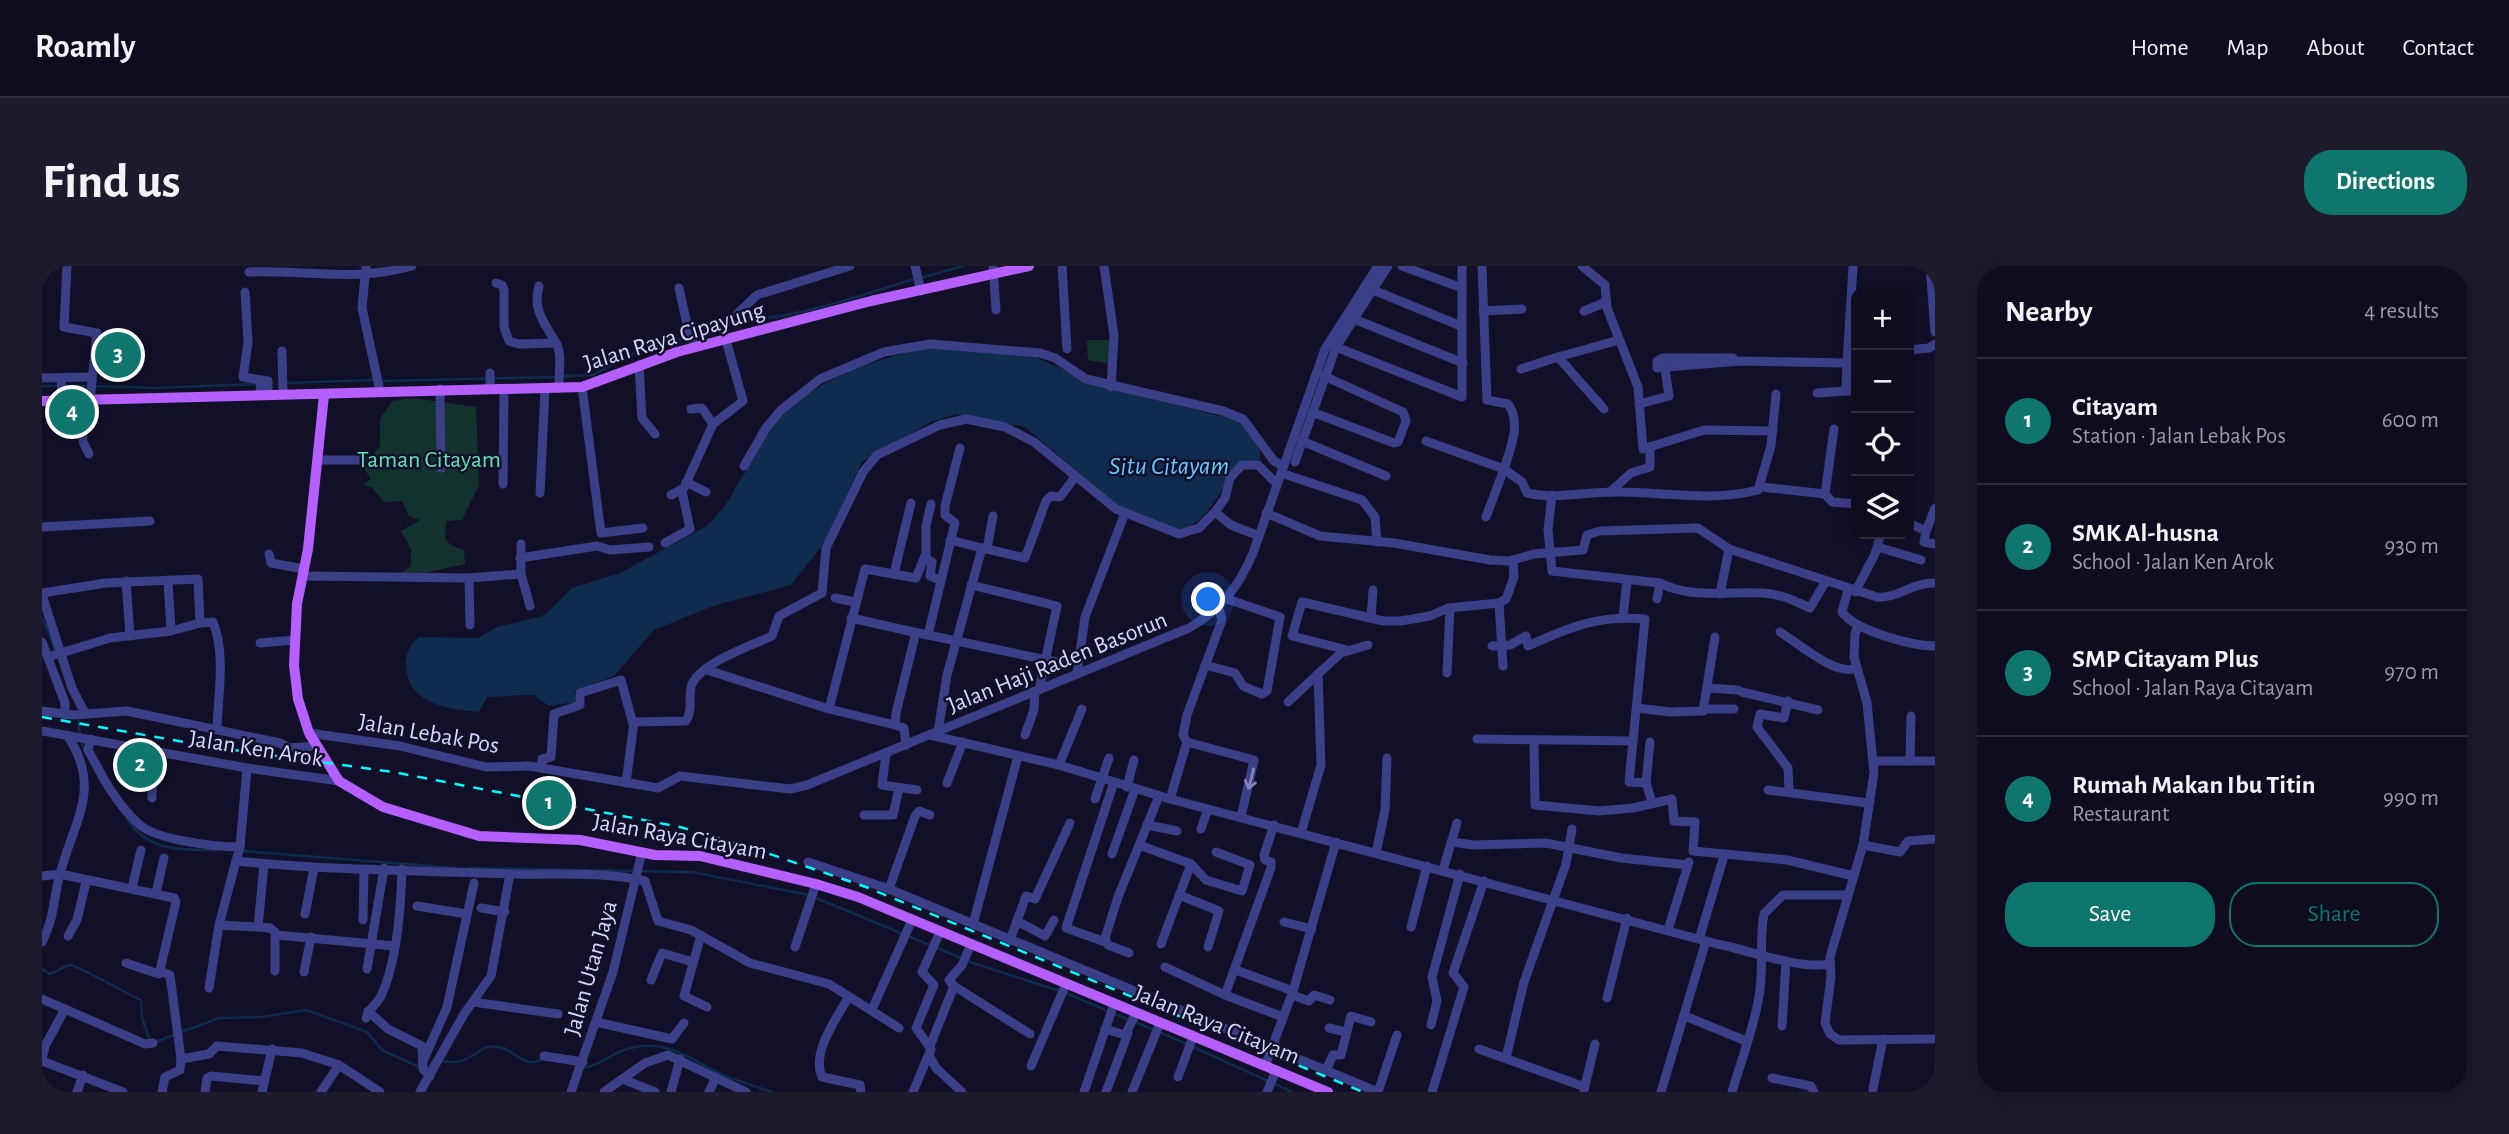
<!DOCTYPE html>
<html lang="en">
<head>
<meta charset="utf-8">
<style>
	:root { --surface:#0e0c1e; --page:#1c1a2b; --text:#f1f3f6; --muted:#9b9ba4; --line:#2e2c3c; --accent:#0f766e }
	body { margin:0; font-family:"Alegreya Sans",sans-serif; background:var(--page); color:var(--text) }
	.controls { position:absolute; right:21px; top:21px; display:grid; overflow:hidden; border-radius:14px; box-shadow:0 4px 18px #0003 }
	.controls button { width:63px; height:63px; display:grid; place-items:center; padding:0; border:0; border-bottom:2px solid var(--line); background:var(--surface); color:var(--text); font:35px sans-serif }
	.you { position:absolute; left:1167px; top:334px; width:24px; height:24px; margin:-18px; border:5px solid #fff; border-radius:50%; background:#1a73e8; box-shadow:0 0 0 10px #1a73e833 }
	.badge { display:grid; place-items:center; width:46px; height:46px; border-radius:50%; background:var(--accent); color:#fff; font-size:23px; font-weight:700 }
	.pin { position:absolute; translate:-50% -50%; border:4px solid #fff; box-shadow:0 2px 7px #0006 }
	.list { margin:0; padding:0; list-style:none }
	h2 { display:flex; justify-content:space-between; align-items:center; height:91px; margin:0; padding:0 28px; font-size:30px }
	h2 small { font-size:23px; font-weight:400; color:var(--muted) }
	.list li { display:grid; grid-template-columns:46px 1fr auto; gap:21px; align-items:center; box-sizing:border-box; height:126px; padding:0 28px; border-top:2px solid var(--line) }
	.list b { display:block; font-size:26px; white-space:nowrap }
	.list p { margin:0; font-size:23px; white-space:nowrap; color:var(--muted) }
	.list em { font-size:23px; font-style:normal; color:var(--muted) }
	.actions { display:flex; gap:14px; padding:21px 28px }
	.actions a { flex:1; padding:16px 0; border:2px solid var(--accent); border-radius:28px; text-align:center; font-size:24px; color:var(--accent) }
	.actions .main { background:var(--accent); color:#fff }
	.icon { flex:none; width:38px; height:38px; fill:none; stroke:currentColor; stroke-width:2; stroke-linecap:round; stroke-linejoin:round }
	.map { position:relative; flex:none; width:1893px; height:826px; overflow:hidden; border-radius:28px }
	header { display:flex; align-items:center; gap:42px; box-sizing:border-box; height:98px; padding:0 35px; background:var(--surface); border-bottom:2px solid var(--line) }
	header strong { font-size:33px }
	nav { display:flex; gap:38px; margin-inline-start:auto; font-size:24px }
	.intro { display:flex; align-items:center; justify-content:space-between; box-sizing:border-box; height:168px; padding:0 42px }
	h1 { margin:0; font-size:49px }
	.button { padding:18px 32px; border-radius:28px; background:var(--accent); color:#fff; font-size:24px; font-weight:700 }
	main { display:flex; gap:42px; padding:0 42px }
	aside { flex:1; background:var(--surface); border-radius:28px; box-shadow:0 4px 18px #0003 }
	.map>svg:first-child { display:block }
</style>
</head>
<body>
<header>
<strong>Roamly</strong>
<nav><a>Home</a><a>Map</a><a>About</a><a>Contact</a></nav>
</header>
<div class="intro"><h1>Find us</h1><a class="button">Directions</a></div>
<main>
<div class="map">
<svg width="1893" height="826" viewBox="0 0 1893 826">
	<rect width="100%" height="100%" fill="#121028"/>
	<!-- green -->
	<g fill="#13322e">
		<path d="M1045,74H1068L1067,98L1046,94Z"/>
		<path d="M370,132L434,141L437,219L420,254L404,255L403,273L410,280L422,284L423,298L383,307L358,308L369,300V283L359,265L378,254L367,250L360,235L342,236L329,221L321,219L329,212L321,202L338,180V153L350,135Z"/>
	</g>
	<!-- water -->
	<path fill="#0f2b4d" d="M887,82L991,90L1058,120L1194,154C1206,159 1220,180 1218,193C1215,195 1211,195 1207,197C1179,211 1175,249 1140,265L1081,244L983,161L913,148L889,156L820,196L782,277L749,319L671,340L612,364L572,410L532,425L534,436L507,440L492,429L445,431L437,446C407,443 367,439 364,401C363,389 367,379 377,371L436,372L455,361L497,351L505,347L530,322L578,307L665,260L683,240L733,154C777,113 829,93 887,82Z"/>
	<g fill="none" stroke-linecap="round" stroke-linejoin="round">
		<!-- stream -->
		<g stroke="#0f2b4d" stroke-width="2.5">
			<path d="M879,12L921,0"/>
			<path d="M699,52C739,58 830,26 872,13"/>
			<path d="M650,67L693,52"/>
			<path d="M520,110L551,109L603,82L645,71"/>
			<path d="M339,115L514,111"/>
			<path d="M245,117L332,114"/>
			<path d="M0,120H46"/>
			<path d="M52,120L112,122L217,118"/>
			<path d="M0,352L13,383"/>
			<path d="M36,452L38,470"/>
			<path d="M39,476L65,525"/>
			<path d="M85,553C106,586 140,584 176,584"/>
			<path d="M200,585L413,602"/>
			<path d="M426,602L650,606L767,629"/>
			<path d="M774,632L919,692"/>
			<path d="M925,695L1021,726L1087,754"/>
			<path d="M0,703L8,708C14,706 22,700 28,699C35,699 87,729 99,734L100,752L108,775"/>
			<path d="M1093,756L1145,778"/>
			<path d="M113,776L177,752L220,751L264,744L325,766L340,784L379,802"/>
			<path d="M1151,781L1250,826"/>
			<path d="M399,795C434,801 433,777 456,781C474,783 480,804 501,793"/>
			<path d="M541,802C563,799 570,783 600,780C629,778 650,793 675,806C691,814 713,820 730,826"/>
			<path d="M385,804L393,793"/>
		</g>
		<!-- minor -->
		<g stroke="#3b3f87" stroke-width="9">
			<path d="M25,0L22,61L55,67L48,134"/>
			<path d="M324,0L320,42L338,125"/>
			<path d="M873,0L879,25"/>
			<path d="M951,0L954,44"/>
			<path d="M1020,0L1025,83"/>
			<path d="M1062,0L1072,70L1069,121"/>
			<path d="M1360,0L1420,22"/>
			<path d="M1440,0L1445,134L1466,138C1480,156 1468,184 1462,203L1480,216L1485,227C1515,234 1546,225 1577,226C1622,226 1671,236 1716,224L1729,180L1734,128"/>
			<path d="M1540,0L1563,19L1565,42L1596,121L1601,183L1662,164L1731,165"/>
			<path d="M1888,0L1893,66"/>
			<path d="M207,6C262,4 315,16 370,0"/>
			<path d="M454,17L460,19L462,24V61L467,75L477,78L514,77"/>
			<path d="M497,20C490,45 503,57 514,77C521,88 516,109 517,122"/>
			<path d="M637,22L646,63L653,81"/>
			<path d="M1331,24L1419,60"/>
			<path d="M203,26L206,76L201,111L219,114L218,127"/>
			<path d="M1441,45L1480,43"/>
			<path d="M1542,45L1564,36"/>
			<path d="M1312,53L1421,97"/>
			<path d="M696,56L695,48L715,29L808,0"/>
			<path d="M1294,81L1420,131V0"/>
			<path d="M1867,84L1887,82L1893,78"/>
			<path d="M240,85L241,127"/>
			<path d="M1623,93L1625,101L1615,102V95L1620,92H1691"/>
			<path d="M1805,97L1804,125H1814"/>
			<path d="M597,99L600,152L613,168"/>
			<path d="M1625,101L1699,95L1805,97L1811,0"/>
			<path d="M1479,103L1516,91"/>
			<path d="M448,107V123"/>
			<path d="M0,112L49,111"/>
			<path d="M19,112L20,134"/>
			<path d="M219,114L226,115V127"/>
			<path d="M540,121L559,267L601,262"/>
			<path d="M398,123L399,202"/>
			<path d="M1775,127L1804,125"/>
			<path d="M40,134L41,176L47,188"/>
			<path d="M1597,138L1627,130L1623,103"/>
			<path d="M649,143L660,142L671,158"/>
			<path d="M1562,143L1516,91L1577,74"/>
			<path d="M1270,146L1352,177L1356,176L1364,155L1361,146L1282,110"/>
			<path d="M1792,163L1783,228L1790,236L1814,238"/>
			<path d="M1260,175L1344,210"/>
			<path d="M1384,175L1462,203L1444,251"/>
			<path d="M918,182L903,240V249L913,257L886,369L1019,397"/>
			<path d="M276,194H326"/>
			<path d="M1253,196L1294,81L1346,0"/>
			<path d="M702,200L724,162L739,144L778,113L842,86L888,78L998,87L1013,92L1044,113L1181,145L1201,153L1232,195L1241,200"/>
			<path d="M1239,207L1320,234L1333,251L1335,276"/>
			<path d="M644,216L664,226"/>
			<path d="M461,218L462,123"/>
			<path d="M1720,221L1783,228"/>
			<path d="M1568,226L1589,207L1608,201V183"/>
			<path d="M498,227L503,123"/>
			<path d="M629,229L642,222L671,158L701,135L684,74"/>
			<path d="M1510,229L1506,264L1510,305L1618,317"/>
			<path d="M1173,246L1189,259L1217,270"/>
			<path d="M1224,247L1278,270L1352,277L1448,294L1467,295L1492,288L1541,284L1545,269L1558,265L1656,262L1687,283L1835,331C1855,333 1871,316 1893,317"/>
			<path d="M1867,257L1884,265L1893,242"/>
			<path d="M0,261L108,255"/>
			<path d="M1884,265L1882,276L1893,278"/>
			<path d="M908,274L940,282"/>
			<path d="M623,277L648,263L640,225"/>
			<path d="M479,278V308L488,340"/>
			<path d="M1836,281L1879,294"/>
			<path d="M945,283L983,292L1004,235L1009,230L1018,231L1033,211"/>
			<path d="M227,288L229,297L262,303"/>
			<path d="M478,292L555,280L568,284L607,281"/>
			<path d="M884,292V260L889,238"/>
			<path d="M852,308L869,237"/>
			<path d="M261,310L427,312"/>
			<path d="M84,315L88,370"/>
			<path d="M126,315L129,365"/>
			<path d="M929,319L1015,340L997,424"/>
			<path d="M1806,324L1800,346C1814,365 1870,380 1893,380"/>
			<path d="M1813,326L1833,288L1839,268"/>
			<path d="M0,327L64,317L156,313L158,357L129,365L68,372L6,391"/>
			<path d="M1678,328L1687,283"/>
			<path d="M0,329L30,422L43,447"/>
			<path d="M793,332L813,336"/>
			<path d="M1615,333L1618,317C1648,333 1689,325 1721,327C1739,328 1753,335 1768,342L1784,315"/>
			<path d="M1457,337L1461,400"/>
			<path d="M1581,351L1585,314"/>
			<path d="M809,352L876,367"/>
			<path d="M1329,352L1331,324"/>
			<path d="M158,357L171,356C184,388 176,429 175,463"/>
			<path d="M428,359L427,312L479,308"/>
			<path d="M1817,359L1813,367L1812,391L1825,437L1832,507L1821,579L1788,691L1789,711L1783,757L1788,768L1797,774L1893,773"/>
			<path d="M1738,366C1754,376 1795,411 1813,402"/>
			<path d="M0,376L23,437V449"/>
			<path d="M218,377L253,374"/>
			<path d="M1305,384L1250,370L1260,336L1341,355H1359L1388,350L1406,342L1457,337L1464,333L1472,311L1471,295"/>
			<path d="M1163,399L1193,407L1201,420L1220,428L1225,425L1238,351L1185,333"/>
			<path d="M665,404L787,443L853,459"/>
			<path d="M1405,407L1408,342"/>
			<path d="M1035,408L1043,351L1083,247"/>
			<path d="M1665,422L1696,424"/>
			<path d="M1700,426L1776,444"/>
			<path d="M1746,435L1742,452L1718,448L1715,461L1746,502L1747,524"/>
			<path d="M1246,436L1276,408"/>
			<path d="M1595,442L1628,446L1661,445L1673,371"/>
			<path d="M787,443L823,303L874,312L882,292L890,296L888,310L898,314"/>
			<path d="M1663,443H1692"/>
			<path d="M0,445L31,449L85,445L238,477L247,482L274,480"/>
			<path d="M0,465L205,502L297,515"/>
			<path d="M896,466L905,409L940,282L945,283L951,250"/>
			<path d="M267,467L358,480L444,501L488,500L616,522L638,510L748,523L765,519L1147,362C1179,343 1196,322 1211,287L1283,83L1336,0"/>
			<path d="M888,469L1017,499L1128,533L1675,678C1708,684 1756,704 1788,698"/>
			<path d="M983,469L992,444L993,425"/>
			<path d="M49,473L46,484C60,510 75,540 98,559C115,574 175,581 198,581L194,595C286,604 378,605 470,608C514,609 560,605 603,615L616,655L649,664L708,697L787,718L857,762"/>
			<path d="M1435,473L1591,475L1603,353C1555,349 1528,361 1486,380L1484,370L1468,379L1450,380"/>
			<path d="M1492,474L1493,539L1557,545L1591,542L1630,533L1632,555L1653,556L1651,585L1745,594L1812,610"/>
			<path d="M1591,475L1587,516L1604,517"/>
			<path d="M1145,476L1212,494L1199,551"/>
			<path d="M1608,476L1604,517L1610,536"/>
			<path d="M864,479L862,462L853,459L854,447L873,370L876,367L886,369"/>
			<path d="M844,488L840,519L875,524"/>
			<path d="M1831,495H1893"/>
			<path d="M1868,495L1869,450"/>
			<path d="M1017,499L1040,443"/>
			<path d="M499,502L500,493L509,491L512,448L538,439V427L579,414L591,458"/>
			<path d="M584,517L592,456L644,455C652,442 645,430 650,418C660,396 709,380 730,370L737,350L780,327L784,282L821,206L835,189L898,159L924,153L963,161L992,176L1074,243L1137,268L1157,262L1173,246L1183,232L1188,212L1200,199H1216L1235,218"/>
			<path d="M905,517L921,476"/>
			<path d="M1085,521L1092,494"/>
			<path d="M1726,524L1826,537"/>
			<path d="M110,532L111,484"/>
			<path d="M1053,533L1067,492"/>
			<path d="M1128,533L1145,476L1141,469L1145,449L1180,354L1177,343"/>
			<path d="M822,549H851L857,522"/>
			<path d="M1105,559L1135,565"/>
			<path d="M1232,559L1222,589L1223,594L1229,596V602L1183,729L1241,751"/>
			<path d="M1159,563L1166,543"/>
			<path d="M1259,567L1279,499L1276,408L1299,387L1326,379"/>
			<path d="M1410,576L1432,579L1504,577L1579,592L1646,599"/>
			<path d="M1097,579L1149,598L1164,614L1200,625L1208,599L1174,586"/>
			<path d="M1821,579L1858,586L1866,575L1893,573"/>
			<path d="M198,581L205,502"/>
			<path d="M1334,587L1343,544L1345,492"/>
			<path d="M1070,588L1093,523"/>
			<path d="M766,596L847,623L1336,826L1355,769"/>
			<path d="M222,598L216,661L228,662L233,666V705"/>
			<path d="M1401,604L1415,557"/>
			<path d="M0,610L18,608L132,632L134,636L117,708L84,697"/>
			<path d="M90,622L99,584"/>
			<path d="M847,623L873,550L877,545L888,549"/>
			<path d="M114,627L122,592"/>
			<path d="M1137,629L1177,645L1166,681"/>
			<path d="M375,640L425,648"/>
			<path d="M439,642L463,646"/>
			<path d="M263,648L272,602"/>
			<path d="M321,654L322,605"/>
			<path d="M975,655L984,630L993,633L1028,557"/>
			<path d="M1242,656L1270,663"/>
			<path d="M931,658L976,490"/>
			<path d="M177,659L216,661"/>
			<path d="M1369,661L1385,600"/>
			<path d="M1626,664L1647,596"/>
			<path d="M234,669L353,680"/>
			<path d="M659,669L642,730L665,741"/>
			<path d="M26,670L35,654L44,616"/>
			<path d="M1657,673L1682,590"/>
			<path d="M968,674L975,655L1003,670L1012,654"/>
			<path d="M0,676C13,651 11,633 18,608C32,554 61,522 25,469"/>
			<path d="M1063,676L1024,662L1072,516"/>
			<path d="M1119,678L1149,598"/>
			<path d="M753,681L774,618"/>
			<path d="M1087,687L1066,679L1063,672L1076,631L1117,530"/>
			<path d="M1123,701L1183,729"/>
			<path d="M325,703L342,602"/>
			<path d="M1194,704L1251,725"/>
			<path d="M118,705L128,709L139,793L138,804L123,811L120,826"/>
			<path d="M262,706L269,671"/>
			<path d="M609,714L620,687L651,696"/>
			<path d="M912,720L988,768"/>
			<path d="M912,720L907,714L920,699L929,678"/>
			<path d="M167,722L177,659L194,595"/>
			<path d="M1250,729L1267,735L1272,729L1288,734"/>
			<path d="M806,732C794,753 769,787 780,811L818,819L819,826"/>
			<path d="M1565,732L1585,652"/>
			<path d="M0,733L103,778L111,777"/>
			<path d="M431,736L516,748"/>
			<path d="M832,739L870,654"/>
			<path d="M326,745L346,763L380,780L381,803L388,810"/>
			<path d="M1643,750L1704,775"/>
			<path d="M324,752C327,742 335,738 339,730C355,696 359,640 360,603"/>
			<path d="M554,756L630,773L642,757"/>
			<path d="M1389,759L1395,735L1390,711L1418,608"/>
			<path d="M1740,760L1744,695"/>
			<path d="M1287,762L1304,766"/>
			<path d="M1063,763L1083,769L1094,747"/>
			<path d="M888,780L912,720"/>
			<path d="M1437,783L1543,821"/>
			<path d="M887,789L894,802L920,826"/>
			<path d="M502,790L541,796"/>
			<path d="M1464,792L1482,716L1524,598L1530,563"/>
			<path d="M0,793L3,780L23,743"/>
			<path d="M139,793L167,788L175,780L260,787L297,799"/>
			<path d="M382,793L405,741L432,617"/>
			<path d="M0,795L81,826"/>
			<path d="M989,800L1024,718"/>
			<path d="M1223,800L1251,725L1294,576"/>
			<path d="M1284,804L1291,789H1299L1309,750L1329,756"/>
			<path d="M1136,811L1151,771"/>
			<path d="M1730,812L1769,820L1772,826"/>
			<path d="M583,814L613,826"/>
			<path d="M1831,823L1841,773"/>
			<path d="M1542,824L1553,778"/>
			<path d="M35,826L41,809"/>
			<path d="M163,826L165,812L169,810L222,815"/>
			<path d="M220,826L230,783"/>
			<path d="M279,826L297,799L338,826"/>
			<path d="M378,826L422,748L449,710L468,608"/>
			<path d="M529,826L571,706L600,586"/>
			<path d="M562,826L603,797L626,789L704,826"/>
			<path d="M629,826L638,793"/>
			<path d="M667,826L674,811"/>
			<path d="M871,826L889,783L874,762L892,719L880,706L898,666"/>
			<path d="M1042,826L1072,738"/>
			<path d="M1064,826L1086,767"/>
			<path d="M1090,826L1118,757"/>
			<path d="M1225,826L1234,805"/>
			<path d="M1390,826L1422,721L1411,707L1442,615"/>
			<path d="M1619,826L1664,675"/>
			<path d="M1690,826C1699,795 1712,762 1717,730C1722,704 1717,674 1722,648L1741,629H1804"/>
		</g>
		<!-- major -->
		<g stroke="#b55ffe" stroke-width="10">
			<path d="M282,129L266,283L255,338L252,399L256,433L267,467L297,515L341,541L437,570L538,574L613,589L658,590L774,618L816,631L1286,826"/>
			<path d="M0,135L540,121L635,86L829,35L987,0"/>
		</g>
		<!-- rail -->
		<path stroke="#04fafe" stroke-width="2.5" stroke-dasharray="10 9" stroke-linecap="butt" d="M0,451L177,482L351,506L638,561L719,585L824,621L1321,826"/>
	</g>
	<!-- one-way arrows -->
	<defs><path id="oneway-shaft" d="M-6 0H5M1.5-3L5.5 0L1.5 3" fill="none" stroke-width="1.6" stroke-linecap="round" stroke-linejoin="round" transform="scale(1.75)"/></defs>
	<use stroke="#8283bd" href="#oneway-shaft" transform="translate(1209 513) rotate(104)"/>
	<g text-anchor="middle" stroke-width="5" stroke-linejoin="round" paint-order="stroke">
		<!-- street labels -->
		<g font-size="24" fill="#d8d7ff" stroke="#121028">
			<text transform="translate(632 70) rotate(-17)" y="8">Jalan Raya Cipayung</text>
			<text transform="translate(1015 396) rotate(-22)" y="8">Jalan Haji Raden Basorun</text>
			<text transform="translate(387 467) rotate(10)" y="8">Jalan Lebak Pos</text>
			<text transform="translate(214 482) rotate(9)" y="8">Jalan Ken Arok</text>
			<text transform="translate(638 570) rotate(10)" y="8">Jalan Raya Citayam</text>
			<text transform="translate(548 702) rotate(-74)" y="8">Jalan Utan Jaya</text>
			<text transform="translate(1175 758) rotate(22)" y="8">Jalan Raya Citayam</text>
		</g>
		<!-- park labels -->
		<g font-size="24" fill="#62e0b5" stroke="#121028">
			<text x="387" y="201">Taman Citayam</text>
		</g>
		<!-- water labels -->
		<g font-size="26" font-style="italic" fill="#66c5fe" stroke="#121028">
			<text x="1127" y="208">Situ Citayam</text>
		</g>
	</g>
</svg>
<div class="controls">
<button>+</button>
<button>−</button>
<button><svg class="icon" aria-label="locate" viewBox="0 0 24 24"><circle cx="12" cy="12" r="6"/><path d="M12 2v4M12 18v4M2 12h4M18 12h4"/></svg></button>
<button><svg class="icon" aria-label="layers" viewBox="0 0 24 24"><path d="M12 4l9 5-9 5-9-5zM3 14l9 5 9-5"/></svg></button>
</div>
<div class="you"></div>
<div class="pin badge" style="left:507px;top:537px">1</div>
<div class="pin badge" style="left:98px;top:499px">2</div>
<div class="pin badge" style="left:76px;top:89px">3</div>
<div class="pin badge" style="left:30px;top:146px">4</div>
</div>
<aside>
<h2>Nearby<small>4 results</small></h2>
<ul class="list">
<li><span class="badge">1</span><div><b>Citayam</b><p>Station · Jalan Lebak Pos</p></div><em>600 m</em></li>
<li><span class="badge">2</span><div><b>SMK Al-husna</b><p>School · Jalan Ken Arok</p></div><em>930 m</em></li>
<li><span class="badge">3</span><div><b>SMP Citayam Plus</b><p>School · Jalan Raya Citayam</p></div><em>970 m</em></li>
<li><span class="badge">4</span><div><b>Rumah Makan Ibu Titin</b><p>Restaurant</p></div><em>990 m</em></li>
</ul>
<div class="actions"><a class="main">Save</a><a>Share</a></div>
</aside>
</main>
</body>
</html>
